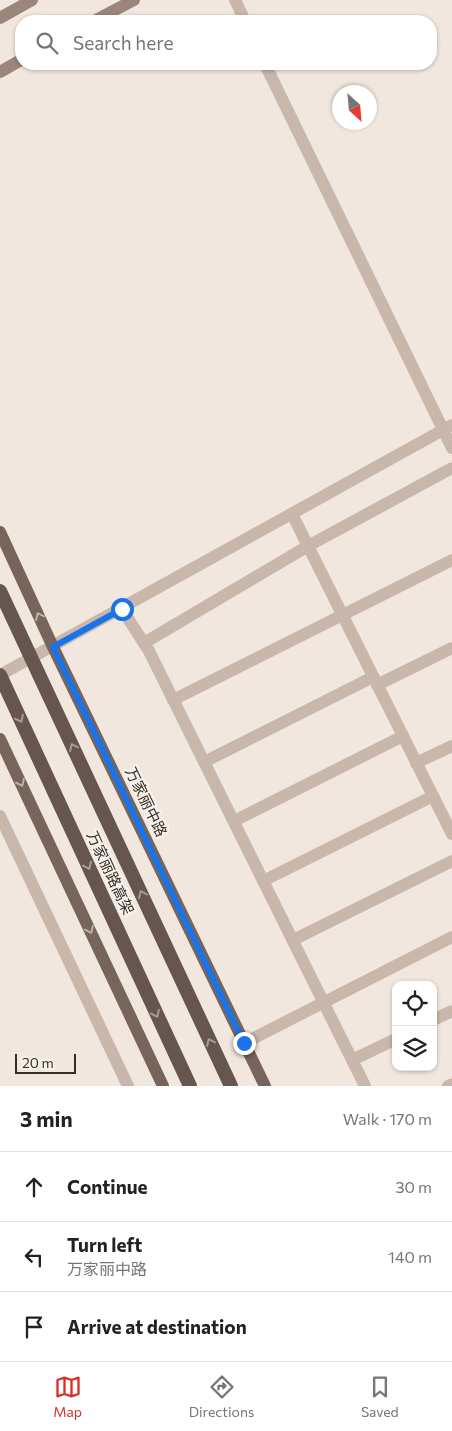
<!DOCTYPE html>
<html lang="en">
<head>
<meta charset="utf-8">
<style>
	:root { --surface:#fff; --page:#f6f6f6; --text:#222; --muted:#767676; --line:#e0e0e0; --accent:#d93025 }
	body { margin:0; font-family:Commissioner,"Noto Sans SC",sans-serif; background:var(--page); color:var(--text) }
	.controls { position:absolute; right:15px; bottom:15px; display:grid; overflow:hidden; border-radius:10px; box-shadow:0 1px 4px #0004 }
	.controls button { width:45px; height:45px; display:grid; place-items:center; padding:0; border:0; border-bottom:1px solid var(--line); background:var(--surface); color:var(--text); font:25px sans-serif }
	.compass { position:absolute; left:332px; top:85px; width:45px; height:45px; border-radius:50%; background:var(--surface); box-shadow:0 1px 4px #0004; rotate:154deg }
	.scale { position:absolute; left:15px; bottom:12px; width:61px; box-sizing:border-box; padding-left:5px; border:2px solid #362d29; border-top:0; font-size:14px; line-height:18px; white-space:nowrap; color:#362d29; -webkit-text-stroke:4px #f8f1ea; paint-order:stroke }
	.stop { position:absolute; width:15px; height:15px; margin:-11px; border:4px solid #1a73e8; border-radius:50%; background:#fff }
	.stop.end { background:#1a73e8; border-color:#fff; box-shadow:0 1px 5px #0008 }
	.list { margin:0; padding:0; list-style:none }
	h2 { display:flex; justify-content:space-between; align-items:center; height:65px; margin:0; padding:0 20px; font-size:21px }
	h2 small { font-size:16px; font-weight:400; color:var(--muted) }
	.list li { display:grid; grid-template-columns:32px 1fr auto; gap:15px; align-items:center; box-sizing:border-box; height:70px; padding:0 20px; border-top:1px solid var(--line) }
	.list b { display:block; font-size:19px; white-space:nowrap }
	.list p { margin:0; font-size:16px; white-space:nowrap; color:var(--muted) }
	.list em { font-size:16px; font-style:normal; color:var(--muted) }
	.icon { flex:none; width:28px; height:28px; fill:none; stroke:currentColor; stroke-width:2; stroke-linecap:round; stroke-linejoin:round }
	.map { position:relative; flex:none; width:452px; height:1086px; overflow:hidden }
	.search { position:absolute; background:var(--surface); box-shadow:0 1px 4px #0004; left:15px; right:15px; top:15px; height:55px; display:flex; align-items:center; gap:12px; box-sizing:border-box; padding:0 18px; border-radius:20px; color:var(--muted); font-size:19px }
	.sheet { height:275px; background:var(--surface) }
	nav { display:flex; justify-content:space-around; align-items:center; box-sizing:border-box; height:70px; border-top:1px solid var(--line); background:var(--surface); font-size:14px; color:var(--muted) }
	nav a { display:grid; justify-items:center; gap:2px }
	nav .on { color:var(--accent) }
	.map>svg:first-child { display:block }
</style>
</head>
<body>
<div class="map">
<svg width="452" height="1086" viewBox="0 0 452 1086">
	<rect width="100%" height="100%" fill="#f1e7de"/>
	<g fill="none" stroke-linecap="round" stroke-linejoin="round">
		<!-- minor -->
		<g stroke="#c8b7aa" stroke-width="12">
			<path d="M235,0L245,21"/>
			<path d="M265,64L452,448"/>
			<path d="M292,514L452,834"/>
			<path d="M122,609L149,651L365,1086"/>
			<path d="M144,643L308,546L452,468"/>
			<path d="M377,685L452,648"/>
			<path d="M173,700L452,560"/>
			<path d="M204,762L373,677"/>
			<path d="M416,763L452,746"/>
			<path d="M234,821L403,736"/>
			<path d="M263,881L433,796"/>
			<path d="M293,940L452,861"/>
			<path d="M433,1020L452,1011"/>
			<path d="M244,1043L452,937"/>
			<path d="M352,1060L396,1039"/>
			<path d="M448,1086L452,1084"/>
		</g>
		<!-- tertiary -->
		<g stroke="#c8b7aa" stroke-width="12">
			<path d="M0,675L452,425"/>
			<path d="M0,816L128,1086"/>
		</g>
		<!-- secondary -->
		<g stroke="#9b867c" stroke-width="12">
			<path d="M0,18L32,0"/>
			<path d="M94,21L134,0"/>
			<path d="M0,72L21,60"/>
		</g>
		<!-- primary -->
		<g stroke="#77645b" stroke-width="12">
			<path d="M0,532L53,647L265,1086"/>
			<path d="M0,739L163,1086"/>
		</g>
		<!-- trunk-bridge -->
		<g stroke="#66564e" stroke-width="14">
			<path d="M0,591L231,1086"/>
			<path d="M0,675L190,1086"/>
		</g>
	</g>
	<!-- one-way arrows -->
	<defs><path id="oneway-chevron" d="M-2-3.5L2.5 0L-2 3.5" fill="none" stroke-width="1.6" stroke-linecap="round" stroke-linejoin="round" transform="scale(1.25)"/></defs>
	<g stroke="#beb2aa">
		<use href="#oneway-chevron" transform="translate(39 616) rotate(-115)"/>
		<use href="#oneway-chevron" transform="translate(21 783) rotate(65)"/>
		<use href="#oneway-chevron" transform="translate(90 930) rotate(65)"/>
	</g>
	<g stroke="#a89c94">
		<use href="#oneway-chevron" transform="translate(20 719) rotate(65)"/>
		<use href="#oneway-chevron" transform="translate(73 747) rotate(-115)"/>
		<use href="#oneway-chevron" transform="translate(88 866) rotate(65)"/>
		<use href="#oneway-chevron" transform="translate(142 894) rotate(-115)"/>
		<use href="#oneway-chevron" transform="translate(156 1014) rotate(65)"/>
		<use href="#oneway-chevron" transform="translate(210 1042) rotate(-115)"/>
	</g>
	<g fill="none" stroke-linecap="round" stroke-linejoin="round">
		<!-- route -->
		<path stroke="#1a73e8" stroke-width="6" d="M122,609L53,647L244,1043"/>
	</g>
	<g text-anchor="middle" stroke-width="5" stroke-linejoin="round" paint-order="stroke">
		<!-- street labels -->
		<g font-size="15" fill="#362d29" stroke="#f8f1ea">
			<text transform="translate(146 802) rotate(64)" y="5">万家丽中路</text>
			<text transform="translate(110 873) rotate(65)" y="5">万家丽路高架</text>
		</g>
	</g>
</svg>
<div class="controls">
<button><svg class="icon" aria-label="locate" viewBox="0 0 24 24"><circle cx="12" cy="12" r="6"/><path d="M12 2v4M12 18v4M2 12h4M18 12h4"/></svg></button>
<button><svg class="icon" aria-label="layers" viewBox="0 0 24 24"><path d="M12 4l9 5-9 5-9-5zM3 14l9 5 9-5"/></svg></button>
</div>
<svg class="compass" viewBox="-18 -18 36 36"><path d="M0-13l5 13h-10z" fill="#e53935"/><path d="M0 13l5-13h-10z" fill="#767676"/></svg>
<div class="scale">20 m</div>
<div class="stop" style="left:122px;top:609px"></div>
<div class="stop end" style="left:244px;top:1043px"></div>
<div class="search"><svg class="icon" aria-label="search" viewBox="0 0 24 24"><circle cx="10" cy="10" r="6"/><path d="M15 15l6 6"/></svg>Search here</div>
</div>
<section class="sheet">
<h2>3 min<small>Walk · 170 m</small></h2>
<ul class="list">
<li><svg class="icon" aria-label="ahead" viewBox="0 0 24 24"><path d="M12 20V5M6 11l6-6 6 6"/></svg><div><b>Continue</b></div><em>30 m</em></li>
<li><svg class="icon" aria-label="left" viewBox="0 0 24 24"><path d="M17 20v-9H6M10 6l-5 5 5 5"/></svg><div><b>Turn left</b><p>万家丽中路</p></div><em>140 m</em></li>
<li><svg class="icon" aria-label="arrive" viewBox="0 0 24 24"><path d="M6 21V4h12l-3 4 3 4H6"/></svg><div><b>Arrive at destination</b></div></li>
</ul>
</section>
<nav>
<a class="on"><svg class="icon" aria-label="map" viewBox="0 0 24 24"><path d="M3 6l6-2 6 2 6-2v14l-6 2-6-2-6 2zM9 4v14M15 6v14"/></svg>Map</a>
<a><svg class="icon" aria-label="directions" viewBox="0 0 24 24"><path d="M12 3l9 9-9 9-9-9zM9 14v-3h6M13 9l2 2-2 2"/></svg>Directions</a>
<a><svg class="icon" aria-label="saved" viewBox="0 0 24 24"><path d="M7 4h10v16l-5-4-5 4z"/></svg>Saved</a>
</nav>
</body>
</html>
